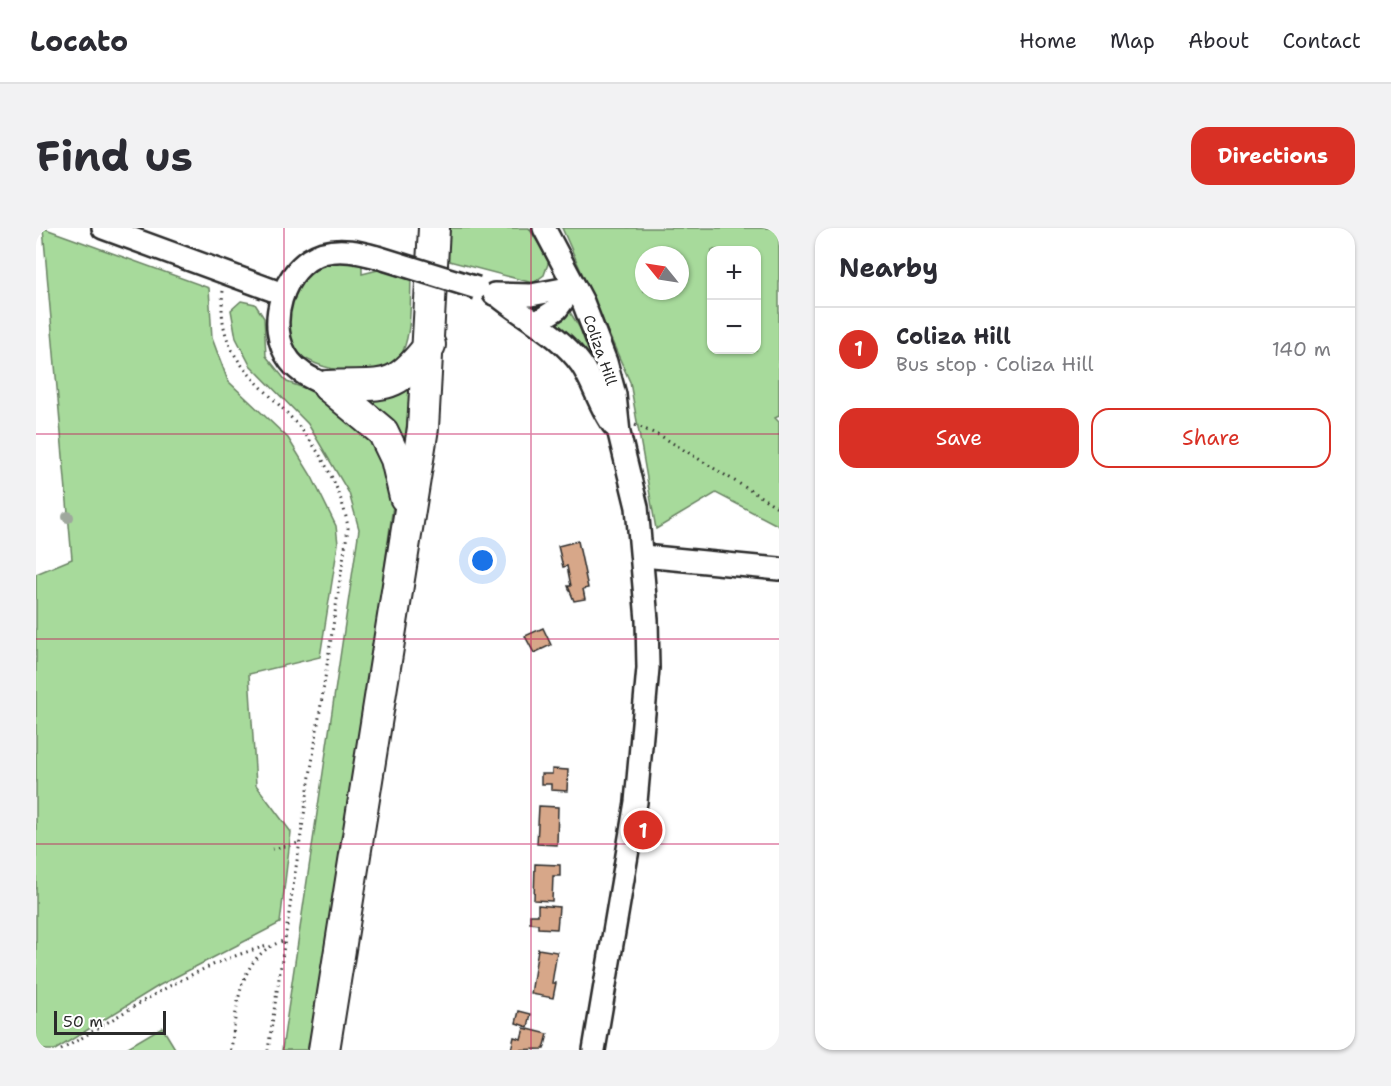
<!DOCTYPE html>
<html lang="en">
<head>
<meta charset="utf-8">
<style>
	:root { --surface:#fff; --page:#f2f2f3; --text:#2b2b33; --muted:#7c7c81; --line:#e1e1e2; --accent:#d93025 }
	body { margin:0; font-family:"Shantell Sans",sans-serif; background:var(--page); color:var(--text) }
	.controls { position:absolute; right:18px; top:18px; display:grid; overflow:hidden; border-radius:12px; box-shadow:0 2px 4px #0004 }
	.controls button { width:54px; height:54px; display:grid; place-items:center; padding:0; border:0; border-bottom:2px solid var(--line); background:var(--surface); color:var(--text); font:30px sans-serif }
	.compass { position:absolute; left:599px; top:18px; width:54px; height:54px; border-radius:50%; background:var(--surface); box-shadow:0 2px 4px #0004; rotate:300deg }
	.scale { position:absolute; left:18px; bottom:15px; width:112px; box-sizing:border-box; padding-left:6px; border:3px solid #2b2b2b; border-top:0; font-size:16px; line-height:21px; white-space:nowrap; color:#2b2b2b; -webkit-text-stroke:4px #fff; paint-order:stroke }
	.you { position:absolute; left:447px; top:333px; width:21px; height:21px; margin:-15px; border:4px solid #fff; border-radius:50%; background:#1a73e8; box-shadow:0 0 0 9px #1a73e833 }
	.badge { display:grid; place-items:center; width:39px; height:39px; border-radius:50%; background:var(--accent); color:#fff; font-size:20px; font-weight:700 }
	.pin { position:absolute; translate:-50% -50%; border:3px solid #fff; box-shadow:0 2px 6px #0006 }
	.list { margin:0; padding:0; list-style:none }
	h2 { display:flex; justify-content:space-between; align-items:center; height:78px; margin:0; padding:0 24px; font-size:26px }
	h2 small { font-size:20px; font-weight:400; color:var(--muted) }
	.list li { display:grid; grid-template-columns:39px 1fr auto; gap:18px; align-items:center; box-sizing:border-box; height:84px; padding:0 24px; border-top:2px solid var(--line) }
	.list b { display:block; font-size:22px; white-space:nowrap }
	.list p { margin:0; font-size:20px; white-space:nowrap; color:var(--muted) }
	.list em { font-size:20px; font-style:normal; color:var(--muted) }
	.actions { display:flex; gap:12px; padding:18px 24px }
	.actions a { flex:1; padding:14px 0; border:2px solid var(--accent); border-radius:18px; text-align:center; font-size:21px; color:var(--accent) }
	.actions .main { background:var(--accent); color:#fff }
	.map { position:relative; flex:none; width:743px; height:822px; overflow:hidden; border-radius:18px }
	header { display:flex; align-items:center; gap:36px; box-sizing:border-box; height:84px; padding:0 30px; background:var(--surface); border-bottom:2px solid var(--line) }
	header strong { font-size:28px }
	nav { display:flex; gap:33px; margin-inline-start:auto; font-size:21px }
	.intro { display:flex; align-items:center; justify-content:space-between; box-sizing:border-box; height:144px; padding:0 36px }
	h1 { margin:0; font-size:42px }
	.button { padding:15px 27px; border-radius:18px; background:var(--accent); color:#fff; font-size:21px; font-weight:700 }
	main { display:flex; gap:36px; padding:0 36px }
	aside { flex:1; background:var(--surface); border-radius:18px; box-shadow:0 2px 4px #0004 }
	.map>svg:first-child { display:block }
</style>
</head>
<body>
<header>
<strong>Locato</strong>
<nav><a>Home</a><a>Map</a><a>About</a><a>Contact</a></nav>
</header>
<div class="intro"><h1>Find us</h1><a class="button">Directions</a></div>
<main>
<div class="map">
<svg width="743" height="822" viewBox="0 0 743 822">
	<rect width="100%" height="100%" fill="#fff"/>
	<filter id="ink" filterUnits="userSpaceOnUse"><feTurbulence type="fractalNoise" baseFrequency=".0167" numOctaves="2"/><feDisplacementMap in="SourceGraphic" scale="12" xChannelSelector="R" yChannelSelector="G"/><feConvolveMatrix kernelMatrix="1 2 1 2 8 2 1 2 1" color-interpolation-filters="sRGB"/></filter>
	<g filter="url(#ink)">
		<!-- green -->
		<g fill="#a7da9b" stroke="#698263" stroke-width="1.5" fill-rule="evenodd">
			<path d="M7,0L173,60L176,110L192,153L252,210L276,249L300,298L302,316L284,429L213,446L220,557L255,604L244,695L124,757L19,822H0V346L36,331Z"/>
			<path d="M407,0H493L513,33L508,47L497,55L409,32Z"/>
			<path d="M526,0H743V188L739,190L743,194V298L680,265L620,301L594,154ZM676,22H720V122H676ZM608,27H644V63H608Z"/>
			<path d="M301,29L326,32V46L342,42L375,51C374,74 376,101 367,123C354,155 273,146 258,119C252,108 252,91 255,79C260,48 275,41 301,29Z"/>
			<path d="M205,73L219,76L228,90L230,128L251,154L291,168L333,195L360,256L328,486L275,822H246L323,301L313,265L272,196L214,137L200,110L195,82Z"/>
			<path d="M529,76L555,118L575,173L511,91Z"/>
			<path d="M375,158L369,211L366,213L313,162Z"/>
			<path d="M126,799L140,822H87Z"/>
		</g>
		<!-- building -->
		<g fill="#d7a789" stroke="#2b2b2b" stroke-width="1.5">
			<path d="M542,313L552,360L547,361L549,371L538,373L532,358H535L531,338L527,339L522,318Z"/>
			<path d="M507,400L515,417L498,425L489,408Z"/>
			<path d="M516,541L532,542L531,563L515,562V556H505V546H516Z"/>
			<path d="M503,578L522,579L521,617L501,616Z"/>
			<path d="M499,636L524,637V648H517L516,673L498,672Z"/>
			<path d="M502,677L523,679L521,701L502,700V696L494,695V687H502Z"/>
			<path d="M502,721L521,724L516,755H520L517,770L495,766Z"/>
			<path d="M483,783L495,786L492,799L480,795Z"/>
			<path d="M488,800L512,806L508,821L475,822L478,809L485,811Z"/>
		</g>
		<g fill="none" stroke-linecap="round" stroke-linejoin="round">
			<!-- minor casing -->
			<g stroke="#2b2b2b" stroke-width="26">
				<g id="minor">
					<path d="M67,0L247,66"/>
					<path d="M508,0L547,74L570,134L579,167L583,205L601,279L611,392L612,440L600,574L558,822"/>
					<path d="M458,66L495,67L537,59"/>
					<path d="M461,67C490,91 522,105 545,136C558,155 564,181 578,198"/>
					<path d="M501,94L521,81L537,59"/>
					<path d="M292,158C277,151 264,146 254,133C228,99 246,38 287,25C305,20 323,24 341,29"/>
					<path d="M607,328L743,341"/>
				</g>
			</g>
			<!-- highway casing -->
			<g stroke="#2b2b2b" stroke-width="34">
				<g id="highway">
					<path d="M292,158L347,204L360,231L369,269"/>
					<path d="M292,158C348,155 356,166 394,117"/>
					<path d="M288,822L387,200L398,0"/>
				</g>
			</g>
			<!-- path -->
			<g stroke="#2b2b2b" stroke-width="3" stroke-dasharray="1.5 4.5" stroke-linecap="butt">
				<path d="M187,63C179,130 221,150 259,194C284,221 307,264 312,300L232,822"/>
				<path d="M599,197L625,208L743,280"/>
				<path d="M236,621L263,615"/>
				<path d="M25,822C91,784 157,737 231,718"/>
				<path d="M195,822C201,780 201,728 247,713"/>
			</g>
			<!-- minor -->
			<use href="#minor" stroke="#fff" stroke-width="21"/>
			<!-- highway -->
			<use href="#highway" stroke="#fff" stroke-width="30"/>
			<!-- minor-bridge casing -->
			<g stroke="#2b2b2b" stroke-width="26" stroke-linecap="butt">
				<path id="minor-bridge" d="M341,29L441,60"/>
			</g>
			<!-- minor-bridge -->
			<use href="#minor-bridge" stroke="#fff" stroke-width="21"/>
		</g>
		<!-- trees -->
		<circle fill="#9fa89d" cx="32" cy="289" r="6"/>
	</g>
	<!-- grid -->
	<path fill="none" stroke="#c2185b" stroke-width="1.5" stroke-opacity="0.55" d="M248,0V822M495,0V822M0,206H743M0,411H743M0,616H743"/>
	<g text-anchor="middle" stroke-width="6" stroke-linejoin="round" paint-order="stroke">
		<!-- street labels -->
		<g font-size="15" fill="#2b2b2b" stroke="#fff">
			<text transform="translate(564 122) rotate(71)" y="5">Coliza Hill</text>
		</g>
	</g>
</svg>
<div class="controls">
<button>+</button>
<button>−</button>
</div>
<svg class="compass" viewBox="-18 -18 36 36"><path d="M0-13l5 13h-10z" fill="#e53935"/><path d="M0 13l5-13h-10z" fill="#7c7c81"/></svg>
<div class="scale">50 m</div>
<div class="you"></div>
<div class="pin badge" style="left:607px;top:602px">1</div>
</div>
<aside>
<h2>Nearby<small></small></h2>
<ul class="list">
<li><span class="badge">1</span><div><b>Coliza Hill</b><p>Bus stop · Coliza Hill</p></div><em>140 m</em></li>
</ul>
<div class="actions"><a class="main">Save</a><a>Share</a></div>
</aside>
</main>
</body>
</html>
